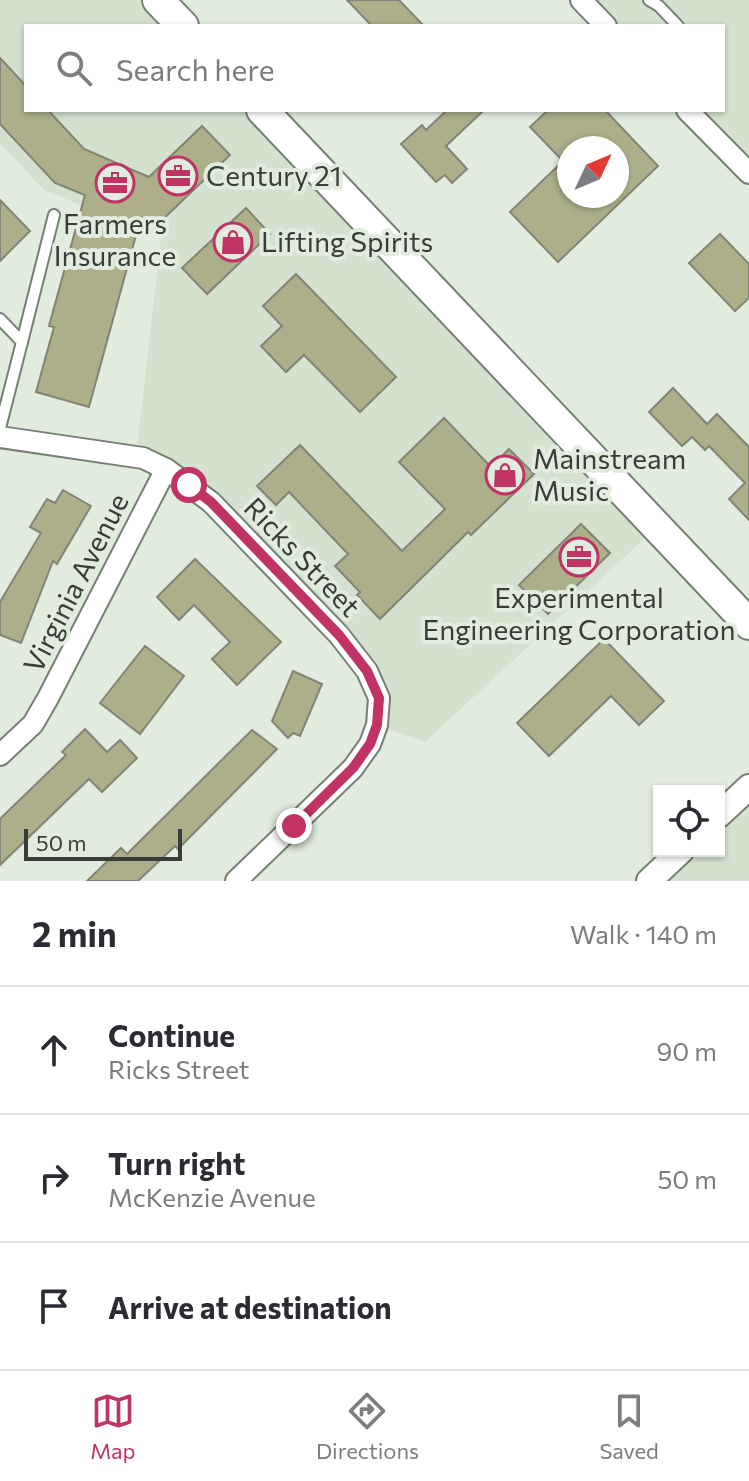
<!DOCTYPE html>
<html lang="en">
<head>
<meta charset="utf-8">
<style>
	:root { --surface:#fff; --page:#f2f2f3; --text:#2b2b33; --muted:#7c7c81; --line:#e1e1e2; --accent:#c03364 }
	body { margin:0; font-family:Commissioner,sans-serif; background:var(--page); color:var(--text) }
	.controls { position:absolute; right:24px; bottom:24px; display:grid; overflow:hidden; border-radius:0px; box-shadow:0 2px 6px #0004 }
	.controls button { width:72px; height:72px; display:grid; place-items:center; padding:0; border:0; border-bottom:2px solid var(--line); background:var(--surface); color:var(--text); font:40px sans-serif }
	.compass { position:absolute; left:557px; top:136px; width:72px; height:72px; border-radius:50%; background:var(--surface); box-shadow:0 2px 6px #0004; rotate:46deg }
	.scale { position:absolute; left:24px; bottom:20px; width:158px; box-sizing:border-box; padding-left:8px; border:4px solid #393d38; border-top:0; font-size:22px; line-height:28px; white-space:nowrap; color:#393d38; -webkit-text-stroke:6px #e2ecde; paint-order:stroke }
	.stop { position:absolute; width:24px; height:24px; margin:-18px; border:6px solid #c03364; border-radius:50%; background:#fff }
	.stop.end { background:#c03364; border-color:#fff; box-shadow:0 2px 8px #0008 }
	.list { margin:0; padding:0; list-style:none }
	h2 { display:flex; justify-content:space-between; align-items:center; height:104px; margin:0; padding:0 32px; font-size:34px }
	h2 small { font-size:26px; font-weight:400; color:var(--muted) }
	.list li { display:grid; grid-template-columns:52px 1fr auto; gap:24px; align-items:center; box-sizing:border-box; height:128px; padding:0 32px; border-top:2px solid var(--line) }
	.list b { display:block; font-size:30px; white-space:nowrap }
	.list p { margin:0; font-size:26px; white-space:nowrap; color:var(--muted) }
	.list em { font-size:26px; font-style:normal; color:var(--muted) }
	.icon { flex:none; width:44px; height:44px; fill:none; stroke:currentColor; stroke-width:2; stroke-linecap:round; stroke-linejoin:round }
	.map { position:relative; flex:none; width:749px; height:881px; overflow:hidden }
	.search { position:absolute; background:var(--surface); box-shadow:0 2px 6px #0004; left:24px; right:24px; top:24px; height:88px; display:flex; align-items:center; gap:20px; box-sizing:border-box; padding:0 28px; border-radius:0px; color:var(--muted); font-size:30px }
	.sheet { height:488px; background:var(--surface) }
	nav { display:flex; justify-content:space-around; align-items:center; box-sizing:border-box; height:112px; border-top:2px solid var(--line); background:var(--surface); font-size:22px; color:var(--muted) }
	nav a { display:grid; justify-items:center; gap:4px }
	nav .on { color:var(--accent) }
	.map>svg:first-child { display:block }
</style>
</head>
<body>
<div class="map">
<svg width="749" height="881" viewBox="0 0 749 881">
	<rect width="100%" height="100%" fill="#e2ecde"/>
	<!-- built -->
	<g fill="#d3e1ce">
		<path d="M0,0H158L183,26H26V110H262L657,527L425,742L377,725L367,671L211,502L136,457L161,238L44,190L0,143Z"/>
		<path d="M581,0H749V173L687,110H723V26H606Z"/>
		<path d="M749,787V881H648L680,851H719V815Z"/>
	</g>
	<!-- building -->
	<g fill="#acaf8a" stroke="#838476" stroke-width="2" fill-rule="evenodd">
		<path d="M347,0H399L424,26H372Z"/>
		<path d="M0,58L26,86V110H48L84,149L149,177L202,126L230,155L158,224L141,217L89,407L36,392L54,327L49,326L85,195L55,183L0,124Z"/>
		<path d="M447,110H484L446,146L467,169L452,183L445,175L436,182L401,144L422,125L426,130Z"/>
		<path d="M548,110H605L658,166L558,262L510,212L563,161L530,127ZM569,148H617V196H569Z"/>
		<path d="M0,200L30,231L0,261Z"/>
		<path d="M246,208L270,234L207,294L182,268Z"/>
		<path d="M720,234L749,264V298L735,311L689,263Z"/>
		<path d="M296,274L396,377L360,412L304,355L286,372L261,346L282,326L263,306Z"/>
		<path d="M673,388L707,424L717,414L749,447V520L729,499L745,483L709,446L705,450L692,437L682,446L649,412Z"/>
		<path d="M444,418L491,467L509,449L534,474L471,535L468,532L380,619L357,595L360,592L335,566L348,554L289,492L276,505L257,486L300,445L402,551L445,509L399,462Z"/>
		<path d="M63,490L91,506L57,564L53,561L21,643L0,635V602L41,533L30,527L47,499L55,503Z"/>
		<path d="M581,524L610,553L548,614L519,585Z"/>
		<path d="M195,559L281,642L237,685L212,659L230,642L194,605L179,620L157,597Z"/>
		<path d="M604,639L664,701L639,725L611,696L549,756L517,723Z"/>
		<path d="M145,646L184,676L140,734L100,703Z"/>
		<path d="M293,671L322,684L300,736L293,733L288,738L272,721Z"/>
		<path d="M85,729L107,752L120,740L137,758L102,792L89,779L0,865V819L66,755L62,752Z"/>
		<path d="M252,730L277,749L178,849L175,846L138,881H87L121,848L127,854Z"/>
	</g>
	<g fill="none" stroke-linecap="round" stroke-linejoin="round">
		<!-- service casing -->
		<g stroke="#767f73" stroke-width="14">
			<g id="service">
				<path d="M649,0L659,6L678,26"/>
				<path d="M0,319L22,342L0,428"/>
				<path d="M22,342L54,215"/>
			</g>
		</g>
		<!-- minor casing -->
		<g stroke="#767f73" stroke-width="24">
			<g id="minor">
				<path d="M581,0L606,26"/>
				<path d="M687,110L749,173"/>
				<path d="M0,437L143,458L166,469L211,502L339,635L367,671L379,698L377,725L370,744L353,768L236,881"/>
				<path d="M0,755L33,724L48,698L166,469"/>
			</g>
		</g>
		<!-- tertiary casing -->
		<g stroke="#767f73" stroke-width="28">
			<g id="tertiary">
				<path d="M719,815L749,787"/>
				<path d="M649,881L681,851"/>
			</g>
		</g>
		<!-- primary casing -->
		<g stroke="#767f73" stroke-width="34">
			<g id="primary">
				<path d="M158,0L183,26"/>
				<path d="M262,110L749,624"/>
			</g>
		</g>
		<!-- service -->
		<use href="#service" stroke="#fff" stroke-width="10"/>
		<!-- minor -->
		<use href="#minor" stroke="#fff" stroke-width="20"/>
		<!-- tertiary -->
		<use href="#tertiary" stroke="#fff" stroke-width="24"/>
		<!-- primary -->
		<use href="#primary" stroke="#fff" stroke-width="30"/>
	</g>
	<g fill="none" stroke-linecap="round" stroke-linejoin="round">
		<!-- route -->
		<path stroke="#c03364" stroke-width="10" d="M189,485L211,502L339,635L367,671L379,698L377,725L370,744L353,768L294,826"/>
	</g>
	<!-- icons -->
	<defs>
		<g id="office-ring" transform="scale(2)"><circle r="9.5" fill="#e2ecde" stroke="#c03364" stroke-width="1.5"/><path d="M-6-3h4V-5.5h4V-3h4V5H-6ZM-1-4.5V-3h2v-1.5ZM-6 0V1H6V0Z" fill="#c03364"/></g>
		<g id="shop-ring" transform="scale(2)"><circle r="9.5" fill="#e2ecde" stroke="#c03364" stroke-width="1.5"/><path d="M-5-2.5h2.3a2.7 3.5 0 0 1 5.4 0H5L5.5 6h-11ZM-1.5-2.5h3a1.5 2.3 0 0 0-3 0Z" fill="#c03364"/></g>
	</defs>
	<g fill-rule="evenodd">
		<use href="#office-ring" x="178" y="176"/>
		<use href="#office-ring" x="115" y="183"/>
		<use href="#shop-ring" x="233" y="242"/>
		<use href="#shop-ring" x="505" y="475"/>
		<use href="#office-ring" x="579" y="557"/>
	</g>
	<g text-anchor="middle" stroke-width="8" stroke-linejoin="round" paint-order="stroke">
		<!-- poi labels -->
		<g font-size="28" fill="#393d38" stroke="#e2ecde" text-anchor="start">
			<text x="206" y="186">Century 21</text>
			<text x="115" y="234" text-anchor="middle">Farmers<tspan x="115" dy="32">Insurance</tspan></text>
			<text x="261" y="252">Lifting Spirits</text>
			<text x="533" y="469">Mainstream<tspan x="533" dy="32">Music</tspan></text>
			<text x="579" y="608" text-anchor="middle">Experimental<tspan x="579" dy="32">Engineering Corporation</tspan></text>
		</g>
		<!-- street labels -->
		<g font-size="28" fill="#393d38" stroke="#e2ecde">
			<text transform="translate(302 557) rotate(46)" y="10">Ricks Street</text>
			<text transform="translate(76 583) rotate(-63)" y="10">Virginia Avenue</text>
		</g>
	</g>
</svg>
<div class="controls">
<button><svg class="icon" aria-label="locate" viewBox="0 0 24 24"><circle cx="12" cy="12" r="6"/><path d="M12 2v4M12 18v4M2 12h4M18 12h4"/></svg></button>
</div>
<svg class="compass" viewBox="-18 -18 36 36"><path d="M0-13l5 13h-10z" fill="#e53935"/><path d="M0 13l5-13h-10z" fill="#7c7c81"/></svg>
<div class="scale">50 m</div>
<div class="stop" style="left:189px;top:485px"></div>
<div class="stop end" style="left:294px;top:826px"></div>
<div class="search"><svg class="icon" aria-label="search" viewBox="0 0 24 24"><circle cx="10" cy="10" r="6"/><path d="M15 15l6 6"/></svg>Search here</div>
</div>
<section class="sheet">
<h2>2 min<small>Walk · 140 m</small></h2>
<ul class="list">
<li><svg class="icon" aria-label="ahead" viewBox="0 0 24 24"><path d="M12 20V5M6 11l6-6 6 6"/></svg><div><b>Continue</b><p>Ricks Street</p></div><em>90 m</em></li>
<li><svg class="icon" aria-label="right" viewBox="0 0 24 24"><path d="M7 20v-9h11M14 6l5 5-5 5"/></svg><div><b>Turn right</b><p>McKenzie Avenue</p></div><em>50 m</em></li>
<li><svg class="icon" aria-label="arrive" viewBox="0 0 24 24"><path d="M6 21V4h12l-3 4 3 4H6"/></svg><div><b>Arrive at destination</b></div></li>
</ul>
</section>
<nav>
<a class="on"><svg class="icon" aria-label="map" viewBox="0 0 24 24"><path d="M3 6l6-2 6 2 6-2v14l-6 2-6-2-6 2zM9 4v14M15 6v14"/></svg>Map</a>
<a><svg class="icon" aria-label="directions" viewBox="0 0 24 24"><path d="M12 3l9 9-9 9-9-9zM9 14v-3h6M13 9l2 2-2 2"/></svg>Directions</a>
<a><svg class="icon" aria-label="saved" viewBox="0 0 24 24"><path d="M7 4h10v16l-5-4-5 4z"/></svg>Saved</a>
</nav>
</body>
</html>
